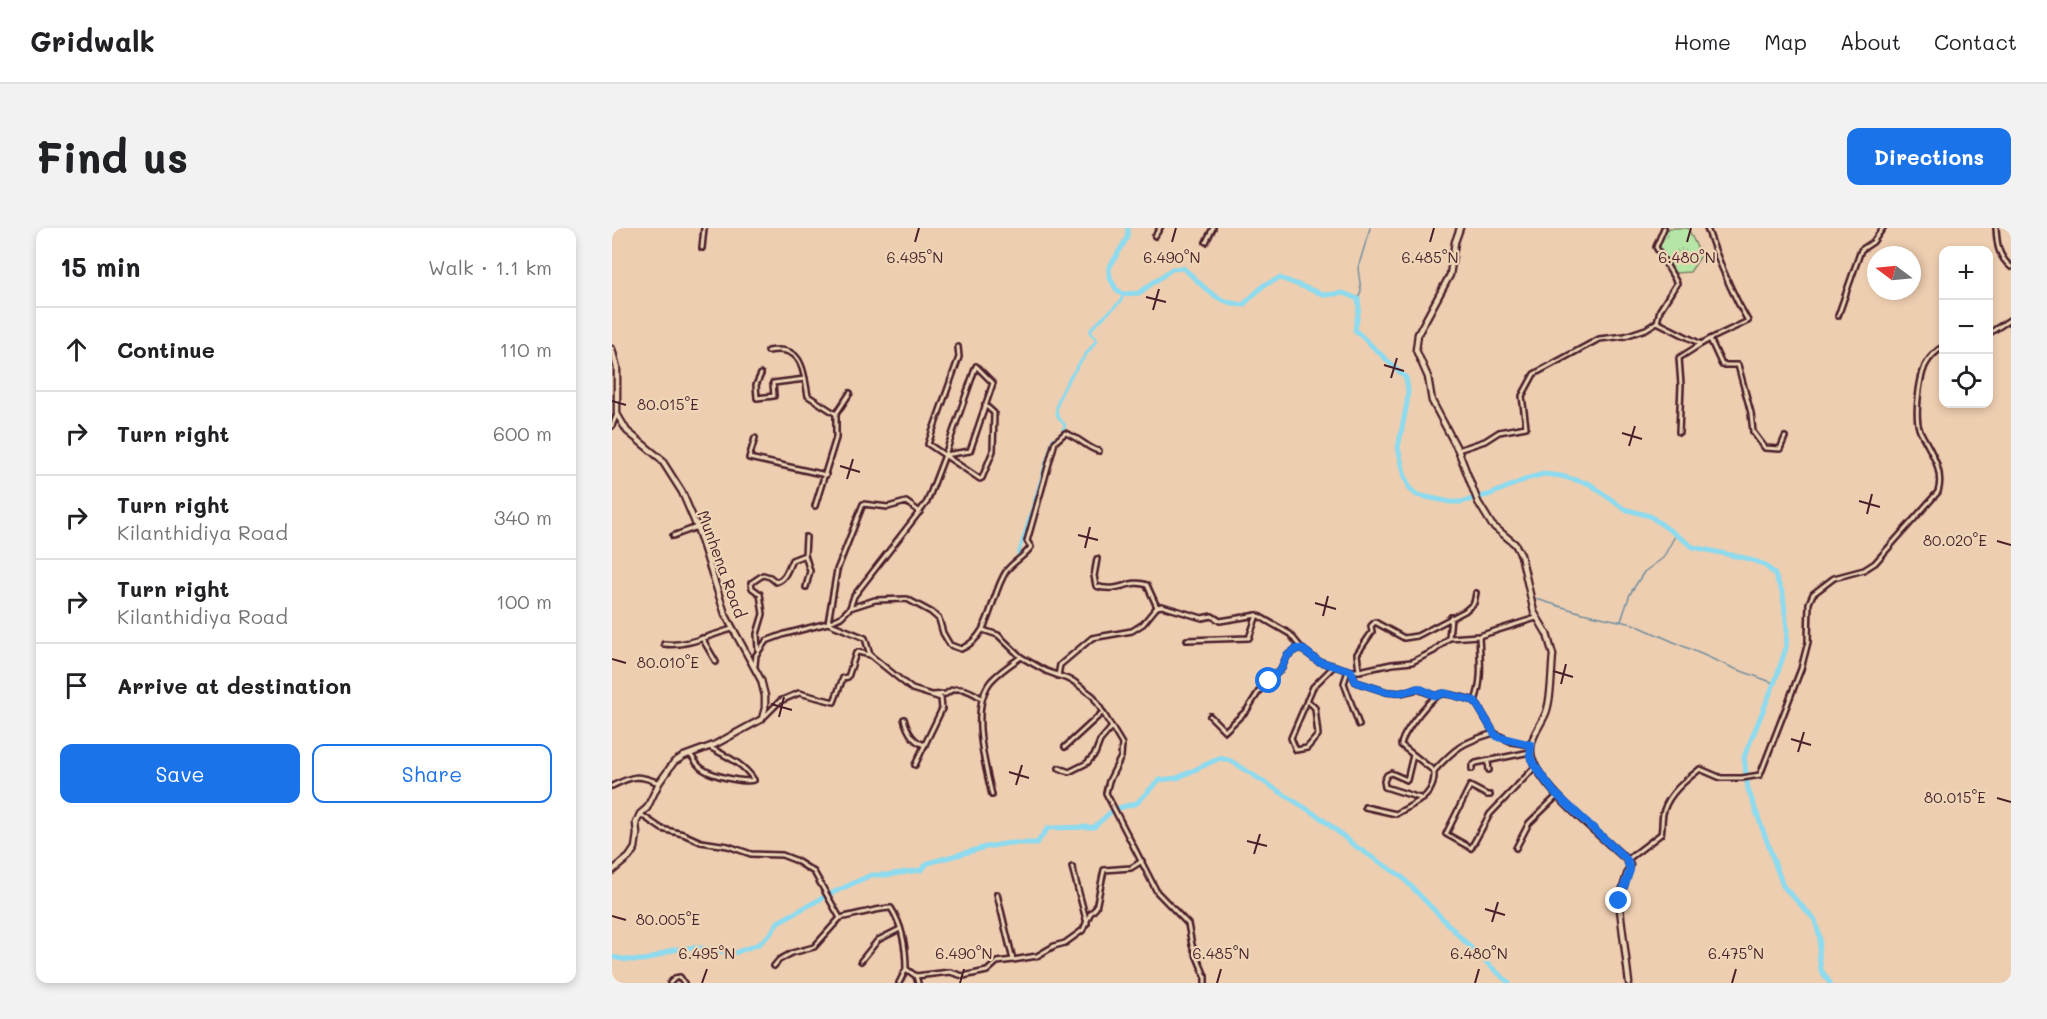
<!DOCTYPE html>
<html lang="en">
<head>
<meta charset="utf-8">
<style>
	:root { --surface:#fff; --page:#f2f2f2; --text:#202124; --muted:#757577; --line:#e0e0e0; --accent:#1a73e8 }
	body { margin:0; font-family:Mali,sans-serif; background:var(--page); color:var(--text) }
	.controls { position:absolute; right:18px; top:18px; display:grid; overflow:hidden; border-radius:12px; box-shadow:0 3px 9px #0003 }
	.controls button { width:54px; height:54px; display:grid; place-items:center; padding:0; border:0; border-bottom:2px solid var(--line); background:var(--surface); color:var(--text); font:30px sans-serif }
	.compass { position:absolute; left:1255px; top:18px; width:54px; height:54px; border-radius:50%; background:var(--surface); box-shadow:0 3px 9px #0003; rotate:286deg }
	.stop { position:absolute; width:18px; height:18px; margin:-14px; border:4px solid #1a73e8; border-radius:50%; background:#fff }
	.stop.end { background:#1a73e8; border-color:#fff; box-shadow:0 2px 6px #0008 }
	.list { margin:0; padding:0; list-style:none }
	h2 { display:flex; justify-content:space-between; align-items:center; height:78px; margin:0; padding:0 24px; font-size:26px }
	h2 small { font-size:20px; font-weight:400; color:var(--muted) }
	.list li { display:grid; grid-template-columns:39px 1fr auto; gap:18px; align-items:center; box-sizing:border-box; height:84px; padding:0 24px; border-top:2px solid var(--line) }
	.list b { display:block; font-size:22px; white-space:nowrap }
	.list p { margin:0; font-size:20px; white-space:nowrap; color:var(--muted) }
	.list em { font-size:20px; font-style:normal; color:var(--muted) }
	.actions { display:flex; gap:12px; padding:18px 24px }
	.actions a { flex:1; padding:14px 0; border:2px solid var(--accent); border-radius:12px; text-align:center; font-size:21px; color:var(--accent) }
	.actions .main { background:var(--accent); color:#fff }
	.icon { flex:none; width:33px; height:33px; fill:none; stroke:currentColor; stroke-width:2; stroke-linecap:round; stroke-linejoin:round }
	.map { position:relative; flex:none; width:1399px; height:755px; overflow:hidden; border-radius:12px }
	header { display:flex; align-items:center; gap:36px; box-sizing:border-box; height:84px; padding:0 30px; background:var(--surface); border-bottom:2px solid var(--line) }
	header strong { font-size:28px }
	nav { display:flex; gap:33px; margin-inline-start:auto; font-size:21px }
	.intro { display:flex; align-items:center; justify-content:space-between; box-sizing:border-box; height:144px; padding:0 36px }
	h1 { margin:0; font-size:42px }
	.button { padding:15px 27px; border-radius:12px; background:var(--accent); color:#fff; font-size:21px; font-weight:700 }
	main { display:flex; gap:36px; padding:0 36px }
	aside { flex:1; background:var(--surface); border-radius:12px; box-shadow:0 3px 9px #0003 }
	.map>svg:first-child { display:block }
</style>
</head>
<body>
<header>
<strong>Gridwalk</strong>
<nav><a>Home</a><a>Map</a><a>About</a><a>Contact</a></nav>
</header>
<div class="intro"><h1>Find us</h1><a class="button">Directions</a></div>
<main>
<aside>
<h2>15 min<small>Walk · 1.1 km</small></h2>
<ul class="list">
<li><svg class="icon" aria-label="ahead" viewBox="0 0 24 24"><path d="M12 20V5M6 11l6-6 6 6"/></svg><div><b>Continue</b></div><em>110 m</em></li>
<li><svg class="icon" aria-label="right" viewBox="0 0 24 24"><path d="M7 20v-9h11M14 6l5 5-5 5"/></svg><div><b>Turn right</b></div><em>600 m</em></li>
<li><svg class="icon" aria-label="right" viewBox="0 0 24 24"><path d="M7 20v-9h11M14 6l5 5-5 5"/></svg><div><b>Turn right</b><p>Kilanthidiya Road</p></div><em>340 m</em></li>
<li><svg class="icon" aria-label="right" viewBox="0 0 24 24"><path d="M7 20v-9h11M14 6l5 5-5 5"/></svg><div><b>Turn right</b><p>Kilanthidiya Road</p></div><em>100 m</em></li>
<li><svg class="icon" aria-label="arrive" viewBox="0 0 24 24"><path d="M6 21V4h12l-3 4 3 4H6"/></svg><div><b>Arrive at destination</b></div></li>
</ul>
<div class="actions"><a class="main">Save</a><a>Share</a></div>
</aside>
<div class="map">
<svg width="1399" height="755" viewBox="0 0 1399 755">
	<defs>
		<pattern id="grass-tufts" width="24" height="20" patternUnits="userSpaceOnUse" patternTransform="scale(1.5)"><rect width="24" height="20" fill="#b5e6a6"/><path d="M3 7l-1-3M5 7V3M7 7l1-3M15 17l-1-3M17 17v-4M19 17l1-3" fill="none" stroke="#9dc58f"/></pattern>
	</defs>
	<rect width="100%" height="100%" fill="#eeceb0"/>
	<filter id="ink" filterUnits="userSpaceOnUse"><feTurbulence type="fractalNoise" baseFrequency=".0167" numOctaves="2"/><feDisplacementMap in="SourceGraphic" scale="12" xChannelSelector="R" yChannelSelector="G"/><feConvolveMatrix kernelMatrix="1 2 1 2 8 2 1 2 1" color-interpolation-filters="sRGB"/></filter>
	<g filter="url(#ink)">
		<!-- grass -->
		<path fill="url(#grass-tufts)" stroke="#808268" stroke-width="1.5" d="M1055,0H1076L1089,28L1078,44L1063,45L1047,19Z"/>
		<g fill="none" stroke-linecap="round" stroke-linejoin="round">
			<!-- stream -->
			<g stroke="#738fa0" stroke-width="1.5">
				<path d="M746,71L749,63L746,40L758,0"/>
				<path d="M921,370L970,385L1021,396L1121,440L1162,455"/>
				<path d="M1009,393L1018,366L1032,344L1051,330L1064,306"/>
			</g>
			<!-- canal -->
			<path stroke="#8edaee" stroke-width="3" d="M405,330L441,211L449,207L453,197C450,194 446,190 445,186C440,169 474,126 485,112L479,105V101L509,73L511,66"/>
			<!-- river -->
			<g stroke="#8edaee" stroke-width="5">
				<path d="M516,0L515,10L497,40L498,50L504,61L511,66L527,65L560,41L571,40C594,59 599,73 631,77L652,57L668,50L713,67L731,65L746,71L747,80L743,102L794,150L796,162L795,175L786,220L793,249L798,261L805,267L838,274H849L879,266L917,250L932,246L949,248L978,256L1012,281L1038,288L1081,319L1133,330L1151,336L1162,345L1171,366L1175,402L1174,420L1163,453L1132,529L1136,561L1171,658L1203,692L1208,710L1207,727L1209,742L1218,755"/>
				<path d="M503,581L525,575L547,552L565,550L608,530L619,533L709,590L743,618L789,648L864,725L897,755"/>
				<path d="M218,666L259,647H274L309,642L316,635L374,619L398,615H425L436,600L482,599L501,582"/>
				<path d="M0,729C13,732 31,734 43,729C49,727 54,723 61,722C80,718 95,720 113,724L114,728L147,716L159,705L166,694L214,668"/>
			</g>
			<!-- street casing -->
			<g stroke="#4a1f2b" stroke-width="8">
				<g id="street">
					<path d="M1095,0C1106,32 1119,64 1136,93L1098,111"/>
					<path d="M1384,0C1385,17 1386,28 1399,39"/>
					<path d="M543,8L548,0"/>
					<path d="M594,14L601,0"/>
					<path d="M90,20L92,0"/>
					<path d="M1226,88L1249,22L1261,14L1271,0"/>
					<path d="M1045,94L1089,116L1098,111L1110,137H1126L1139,185L1141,204L1153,220L1168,221L1173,209"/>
					<path d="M1376,106L1399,91"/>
					<path d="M346,119L347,129L316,216L368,251L370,250L381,223L382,185L373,177"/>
					<path d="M156,123C191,116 191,142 196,168L224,186"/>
					<path d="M149,146L144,157L145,170L162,168L161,155L193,151"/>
					<path d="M0,198L5,186"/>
					<path d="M1067,204L1069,157L1067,130L1089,116"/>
					<path d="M143,210L137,230L214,247"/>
					<path d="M846,222L873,213L887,204L914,199L910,168L922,146L987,111L1013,108L1034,101L1045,94L1048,82L1065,55L1044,19L1052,0"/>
					<path d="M203,278L224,210V186L238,165"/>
					<path d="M61,308L85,299"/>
					<path d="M193,327L198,343L194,359"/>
					<path d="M485,331L482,348L484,358C507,366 517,350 535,357L545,379"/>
					<path d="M238,380L242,368L315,274L333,227L364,138L381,155L358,223L333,227"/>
					<path d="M371,402L386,407L409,429L434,443L461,453L481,468L510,516L509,529L497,553L494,565L545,664L576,696L580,717L593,748V755"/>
					<path d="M90,410L104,434"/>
					<path d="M837,410L867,408L924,390"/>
					<path d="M575,412L637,410L645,387"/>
					<path d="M52,416C74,419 98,407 120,401"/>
					<path d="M146,422L145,406L151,386L148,366L140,360L139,355L151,347L158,349L164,354C174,351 176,340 180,332L193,327L194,309"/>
					<path d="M143,437L144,427L154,413L173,406L216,395L229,389L238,380L263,372L295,371L319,384L327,391L331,405L338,417L349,421C381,407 377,368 395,342C402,333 413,328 419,319L415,313L443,214L453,205C467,209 477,222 487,223"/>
					<path d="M736,443L732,455L747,497"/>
					<path d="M739,443L744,454L775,464L788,465L806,461L824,468"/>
					<path d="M747,443L780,436L800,434L822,423L837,410L839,389"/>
					<path d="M446,448L448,437L480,410L520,403L531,396L545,379L550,378L590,390L600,388L608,393L645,387L678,406L690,421L706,433L739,443H747L745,426L760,404L759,398L763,394L792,410L805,408L853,383L862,375L864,365"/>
					<path d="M321,467L334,466C344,456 359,463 369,470"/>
					<path d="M695,472L703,480L706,507L695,520L684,522L679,510L701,459L722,438"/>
					<path d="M863,473C871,452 868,430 867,408"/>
					<path d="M598,488L613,503L635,482L649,460L669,441L675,428L684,421H690"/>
					<path d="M151,490L168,473L187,465L222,474L231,450L236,449L244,425L246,424L258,427"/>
					<path d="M292,491C295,502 300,514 313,517"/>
					<path d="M882,505C851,514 843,520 822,543L789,517C790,506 819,467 830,466C835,465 857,471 863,473L882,505L900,514L919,517"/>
					<path d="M453,519L491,484"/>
					<path d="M78,526C81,530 84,535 87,538C95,547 131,555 142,552C131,535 114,528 97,519"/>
					<path d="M801,527L795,552L779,545L775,547L772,553L773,559L811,571"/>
					<path d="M876,534L877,542"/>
					<path d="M303,537L330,481L329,470L300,461L258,427L253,410L216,395L225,342L251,276L276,279L294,274L308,284"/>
					<path d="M447,540L457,544L475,535L483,526L488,513L500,499"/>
					<path d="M860,541V538L864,535L918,524"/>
					<path d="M0,558C21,548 25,546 47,555"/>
					<path d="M380,567C373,536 357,480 379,453C387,444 399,436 409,429"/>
					<path d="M878,567H875L858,558L834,606L859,620L878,586L923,539"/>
					<path d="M753,579L784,586C803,575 824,569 822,543"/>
					<path d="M28,586L50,601L71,606L89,614L116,618L139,626L170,627L183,632L202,644L228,690C238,688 272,679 279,680C290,697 294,721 294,741L304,748L306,755"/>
					<path d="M904,620L917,595L945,568"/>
					<path d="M1015,632L1049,606C1051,598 1049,590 1052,582C1058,564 1074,552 1088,541L1109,550H1130L1148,547L1189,441L1196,414L1197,375L1201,366L1222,350L1252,342L1263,335L1326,264C1333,242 1317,221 1308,203C1302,190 1307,152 1313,138C1317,130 1324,123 1332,118"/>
					<path d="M460,639L475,695"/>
					<path d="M401,732L425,728L442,718L453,715L471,702L478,686L484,680L492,642L519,640L530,633"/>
					<path d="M249,733L266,712L288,701"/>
					<path d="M162,738L167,732L180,725L202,719L228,690"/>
					<path d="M304,748L338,744L351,748L375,743L385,734L401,732L385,666"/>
					<path d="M58,755L63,750L68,749L72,755"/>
					<path d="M287,755L294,741"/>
				</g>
			</g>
			<!-- secondary casing -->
			<g stroke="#4a1f2b" stroke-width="9">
				<g id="secondary">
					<path d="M848,0L843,14L838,47L806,106L804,122L816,149L820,173L846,222L866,274L880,297L903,316L909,327L922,384L935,406L941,427C939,445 940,465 935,482C931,495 920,505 919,520C915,551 992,610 1015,632L1018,637L1007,673L1017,755"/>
					<path d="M0,121L5,140V186L15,203L49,231L70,264L85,299L113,386L149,452L153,468V480L150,491L102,517L72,528L62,534L47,555L35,580L28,586L24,595L25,606L23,620L17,629L0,643"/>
				</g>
			</g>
			<!-- street -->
			<use href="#street" stroke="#edd6b6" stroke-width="3"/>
			<!-- secondary -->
			<use href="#secondary" stroke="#edd6b6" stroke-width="4.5"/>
		</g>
	</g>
	<g fill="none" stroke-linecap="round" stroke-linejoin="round" filter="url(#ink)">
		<!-- route -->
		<path stroke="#1a73e8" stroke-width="8" d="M657,453L669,441L675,428L684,421H690L706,433L739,443L744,454L775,464L788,465L806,460L824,468L832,465L863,473L882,505L886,509L919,517L918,528L922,537L942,564L1015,632L1018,642L1007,673"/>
	</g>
	<!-- ticks -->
	<path fill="none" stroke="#4a1f2b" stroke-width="2" d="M303,14L307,0M560,14L564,0M818,14L822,0M1075,14L1079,0M534,69L554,74M541,82L547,61M772,137L792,143M779,150L785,130M0,173L14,177M1010,205L1030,211M1017,218L1023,198M228,238L248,244M235,251L241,231M1247,273L1268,279M1255,286L1260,266M466,307L486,312M1385,313L1399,317M473,320L478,299M703,375L724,381M711,388L716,368M0,431L14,435M941,443L961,449M949,456L954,436M159,476L180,482M167,489L172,469M1179,511L1199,517M1186,524L1192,504M397,544L417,550M404,557L410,537M1385,570L1399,574M635,613L655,618M642,626L648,606M873,681L893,687M0,688L14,692M880,694L886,674M90,755L95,741M348,755L352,741M605,755L609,741M863,755L867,741M1120,755L1124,741"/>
	<g text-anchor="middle" stroke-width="4.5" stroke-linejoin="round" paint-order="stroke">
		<!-- street labels -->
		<g font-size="16" fill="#4a1f2b" stroke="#edd6b6">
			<text transform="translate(110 336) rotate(70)" y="6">Munhena Road</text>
		</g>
	</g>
	<g font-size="15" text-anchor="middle" fill="#4a1f2b" stroke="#edd6b6" stroke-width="4.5" stroke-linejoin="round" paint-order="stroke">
		<text x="303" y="35">6.495°N</text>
		<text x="560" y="35">6.490°N</text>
		<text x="818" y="35">6.485°N</text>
		<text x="1075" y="35">6.480°N</text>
		<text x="56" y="182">80.015°E</text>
		<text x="1343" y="318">80.020°E</text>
		<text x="56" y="440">80.010°E</text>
		<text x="1343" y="575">80.015°E</text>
		<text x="56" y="697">80.005°E</text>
		<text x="1124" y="731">6.475°N</text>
		<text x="95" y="731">6.495°N</text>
		<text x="352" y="731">6.490°N</text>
		<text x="609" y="731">6.485°N</text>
		<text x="867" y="731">6.480°N</text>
	</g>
</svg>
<div class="controls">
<button>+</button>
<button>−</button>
<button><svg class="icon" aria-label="locate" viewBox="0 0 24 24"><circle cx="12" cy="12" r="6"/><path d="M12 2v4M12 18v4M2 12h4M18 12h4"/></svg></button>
</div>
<svg class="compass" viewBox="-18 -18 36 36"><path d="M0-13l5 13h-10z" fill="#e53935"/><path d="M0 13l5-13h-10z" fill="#757577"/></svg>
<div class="stop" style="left:657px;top:453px"></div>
<div class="stop end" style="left:1007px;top:673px"></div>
</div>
</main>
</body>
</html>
